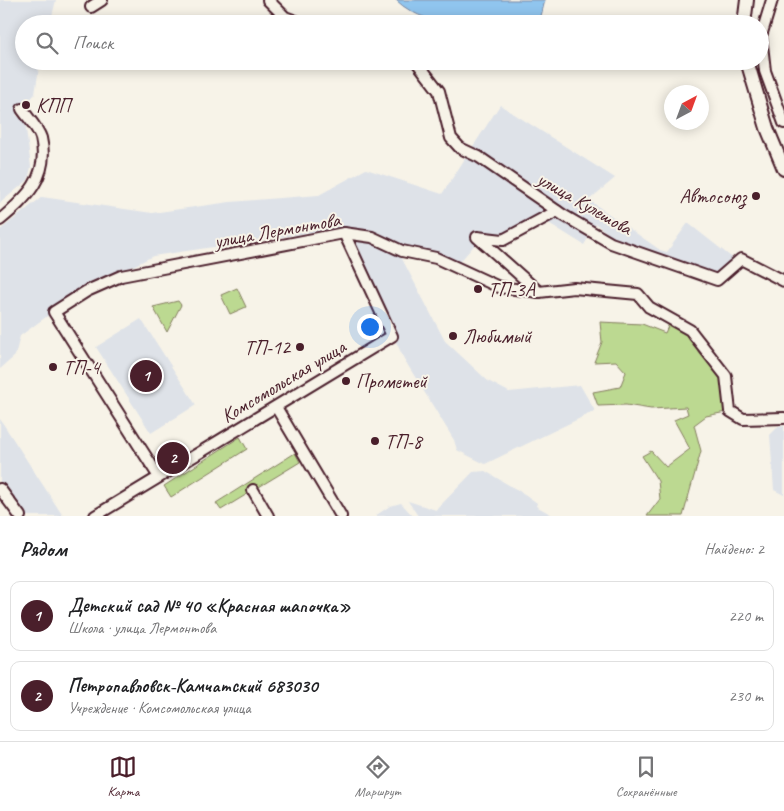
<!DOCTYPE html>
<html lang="ru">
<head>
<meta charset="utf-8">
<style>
	:root { --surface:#fff; --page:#f2f2f2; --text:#202124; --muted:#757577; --line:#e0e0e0; --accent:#4a1f2b }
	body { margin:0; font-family:Caveat,sans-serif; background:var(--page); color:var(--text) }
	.compass { position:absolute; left:664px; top:85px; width:45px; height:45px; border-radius:50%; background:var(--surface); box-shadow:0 2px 12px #0003; rotate:41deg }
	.you { position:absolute; left:369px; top:326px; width:18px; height:18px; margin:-12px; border:4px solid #fff; border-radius:50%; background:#1a73e8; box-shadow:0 0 0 8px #1a73e833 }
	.badge { display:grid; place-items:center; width:32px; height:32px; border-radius:50%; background:var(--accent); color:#fff; font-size:16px; font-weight:700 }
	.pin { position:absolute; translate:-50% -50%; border:2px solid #fff; box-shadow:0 1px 5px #0006 }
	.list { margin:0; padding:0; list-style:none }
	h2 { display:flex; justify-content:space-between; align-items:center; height:65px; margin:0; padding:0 20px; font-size:21px }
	h2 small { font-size:16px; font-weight:400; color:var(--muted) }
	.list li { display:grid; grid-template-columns:32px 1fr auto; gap:15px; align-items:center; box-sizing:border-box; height:70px; margin:0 10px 10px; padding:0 10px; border:1px solid var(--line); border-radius:10px }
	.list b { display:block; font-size:19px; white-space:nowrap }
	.list p { margin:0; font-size:16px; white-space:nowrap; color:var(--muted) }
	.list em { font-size:16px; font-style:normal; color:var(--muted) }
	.icon { flex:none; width:28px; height:28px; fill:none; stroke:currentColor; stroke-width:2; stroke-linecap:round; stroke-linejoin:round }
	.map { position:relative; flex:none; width:784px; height:516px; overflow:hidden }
	.search { position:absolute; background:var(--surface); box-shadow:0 2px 12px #0003; left:15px; right:15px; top:15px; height:55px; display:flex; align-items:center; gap:12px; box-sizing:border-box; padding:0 18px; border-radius:28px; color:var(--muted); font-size:19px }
	.sheet { height:225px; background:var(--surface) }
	nav { display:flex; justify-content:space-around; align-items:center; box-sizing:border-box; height:70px; border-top:1px solid var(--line); background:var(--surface); font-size:14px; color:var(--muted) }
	nav a { display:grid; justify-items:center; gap:2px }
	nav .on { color:var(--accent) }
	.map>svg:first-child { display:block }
</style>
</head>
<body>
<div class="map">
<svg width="784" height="516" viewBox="0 0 784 516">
	<rect width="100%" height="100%" fill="#f7f3e8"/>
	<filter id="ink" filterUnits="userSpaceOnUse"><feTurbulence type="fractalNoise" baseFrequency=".02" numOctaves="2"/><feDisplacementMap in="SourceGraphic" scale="10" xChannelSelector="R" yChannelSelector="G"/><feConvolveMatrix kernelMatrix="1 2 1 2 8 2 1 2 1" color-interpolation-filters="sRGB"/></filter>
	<g filter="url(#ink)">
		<!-- built -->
		<g fill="#dee2e8">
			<path d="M0,0H56L50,24H24V61H40L35,94L16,115L25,122L31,167L28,180L0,203Z"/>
			<path d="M500,105L615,178L589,200L660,250L667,252L688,223L735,260L717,277L619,242L596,224L584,245L539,217L491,243L478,241L457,265L400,255L445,341L488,381L509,392L580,385L595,411L485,464L457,450L454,440L404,359L349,239L327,230L153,256L76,295L20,336L15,356L0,369V230L42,197L152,213L230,202L319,195L366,169L442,194Z"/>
			<path d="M141,319L196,405L151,433L96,347Z"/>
			<path d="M0,419L63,516H22L0,485Z"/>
			<path d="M784,426V495L774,490L770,435L778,427Z"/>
			<path d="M485,471L526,495L537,503L536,506L554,516H418L408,501L436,510L473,472Z"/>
			<path d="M401,503L413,516H375L390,506Z"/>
		</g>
		<!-- green -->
		<g fill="#bcd991" stroke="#837c5e">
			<path d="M237,288L246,307L230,314L221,295Z"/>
			<path d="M178,301L181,305L167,332L153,307Z"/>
			<path d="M600,322L642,324L665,333L669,324L687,334L722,379L726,412L706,416L694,425L701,451L683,516H647L660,499L658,481L642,456L651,451L666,467L690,449L674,420L688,414L686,407L651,409L626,405L598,406L593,392L620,387L626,372L616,361L594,362L602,342Z"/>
			<path d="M240,437L247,449L171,497L164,486Z"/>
			<path d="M295,453L300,462L221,510L216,503Z"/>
		</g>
		<!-- water -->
		<path fill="#90c5ee" stroke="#7483a0" d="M396,0H545L539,24C494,24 431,34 396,0Z"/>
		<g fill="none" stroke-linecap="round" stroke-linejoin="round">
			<!-- minor casing -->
			<g stroke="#4a1f2b" stroke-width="14">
				<g id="minor">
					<path d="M268,0L285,17L304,24"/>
					<path d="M772,0L761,36L765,71L784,123"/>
					<path d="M91,7L102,0"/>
					<path d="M416,61L439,91L451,138L460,148L479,157L563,215L611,243L717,280L741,259L784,281"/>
					<path d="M0,220C26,198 50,177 41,138C38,128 28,118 22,109"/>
					<path d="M539,292L477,237L503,240L557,211"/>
					<path d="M276,407L341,516"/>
					<path d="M159,477L54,312L87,291L121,276L344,233L372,237L402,251L436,258L499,287L539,292L574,288L638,294L649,307L690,330L726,376L730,411L743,419L784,418"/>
					<path d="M0,489L20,516"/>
					<path d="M253,490L268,516"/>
					<path d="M95,516L392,336L344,233"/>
				</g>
			</g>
			<!-- major casing -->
			<g stroke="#4a1f2b" stroke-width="16">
				<g id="major">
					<path d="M744,24L747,0"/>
					<path d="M747,61L767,128L784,169"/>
				</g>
			</g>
			<!-- minor -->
			<use href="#minor" stroke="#f7f3e8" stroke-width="10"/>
			<!-- major -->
			<use href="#major" stroke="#f7f3e8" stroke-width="12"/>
		</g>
	</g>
	<!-- markers -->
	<g fill="#4a1f2b" stroke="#f7f3e8" stroke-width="2">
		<circle cx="26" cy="105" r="5"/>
		<circle cx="756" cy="196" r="5"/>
		<circle cx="478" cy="289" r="5"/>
		<circle cx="453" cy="336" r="5"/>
		<circle cx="300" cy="347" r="5"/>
		<circle cx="53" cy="367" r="5"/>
		<circle cx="346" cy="381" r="5"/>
		<circle cx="375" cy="441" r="5"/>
	</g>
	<g text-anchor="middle" stroke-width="4" stroke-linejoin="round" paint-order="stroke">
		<!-- poi labels -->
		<g font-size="20" fill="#4a1f2b" stroke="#f7f3e8" text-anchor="start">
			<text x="36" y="112">КПП</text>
			<text x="746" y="203" text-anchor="end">Автосоюз</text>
			<text x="488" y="296">ТП-3А</text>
			<text x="463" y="343">Любимый</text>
			<text x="290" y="354" text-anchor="end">ТП-12</text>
			<text x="63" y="374">ТП-4</text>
			<text x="356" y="388">Прометей</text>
			<text x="385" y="448">ТП-8</text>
		</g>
		<!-- street labels -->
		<g font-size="20" fill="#4a1f2b" stroke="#f7f3e8">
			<text transform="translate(585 203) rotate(30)" y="7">улица Кулешова</text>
			<text transform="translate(277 230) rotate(-10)" y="7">улица Лермонтова</text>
			<text transform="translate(283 381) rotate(-31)" y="7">Комсомольская улица</text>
		</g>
	</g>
</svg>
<svg class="compass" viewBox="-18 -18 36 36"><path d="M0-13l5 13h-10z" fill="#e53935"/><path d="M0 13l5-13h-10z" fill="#757577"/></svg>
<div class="you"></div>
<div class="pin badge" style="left:146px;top:376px">1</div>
<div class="pin badge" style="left:173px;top:458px">2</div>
<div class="search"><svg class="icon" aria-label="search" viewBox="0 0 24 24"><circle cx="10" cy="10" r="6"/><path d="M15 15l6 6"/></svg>Поиск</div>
</div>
<section class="sheet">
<h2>Рядом<small>Найдено: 2</small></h2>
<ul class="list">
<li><span class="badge">1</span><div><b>Детский сад № 40 «Красная шапочка»</b><p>Школа · улица Лермонтова</p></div><em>220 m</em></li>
<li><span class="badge">2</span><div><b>Петропавловск-Камчатский 683030</b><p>Учреждение · Комсомольская улица</p></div><em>230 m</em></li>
</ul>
</section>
<nav>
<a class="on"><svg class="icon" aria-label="map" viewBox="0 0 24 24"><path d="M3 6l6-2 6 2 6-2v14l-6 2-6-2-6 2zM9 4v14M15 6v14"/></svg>Карта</a>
<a><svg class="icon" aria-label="directions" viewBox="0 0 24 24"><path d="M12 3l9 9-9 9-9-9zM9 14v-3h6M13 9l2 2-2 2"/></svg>Маршрут</a>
<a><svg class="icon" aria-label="saved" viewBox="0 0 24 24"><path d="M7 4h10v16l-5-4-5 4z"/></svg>Сохранённые</a>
</nav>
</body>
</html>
